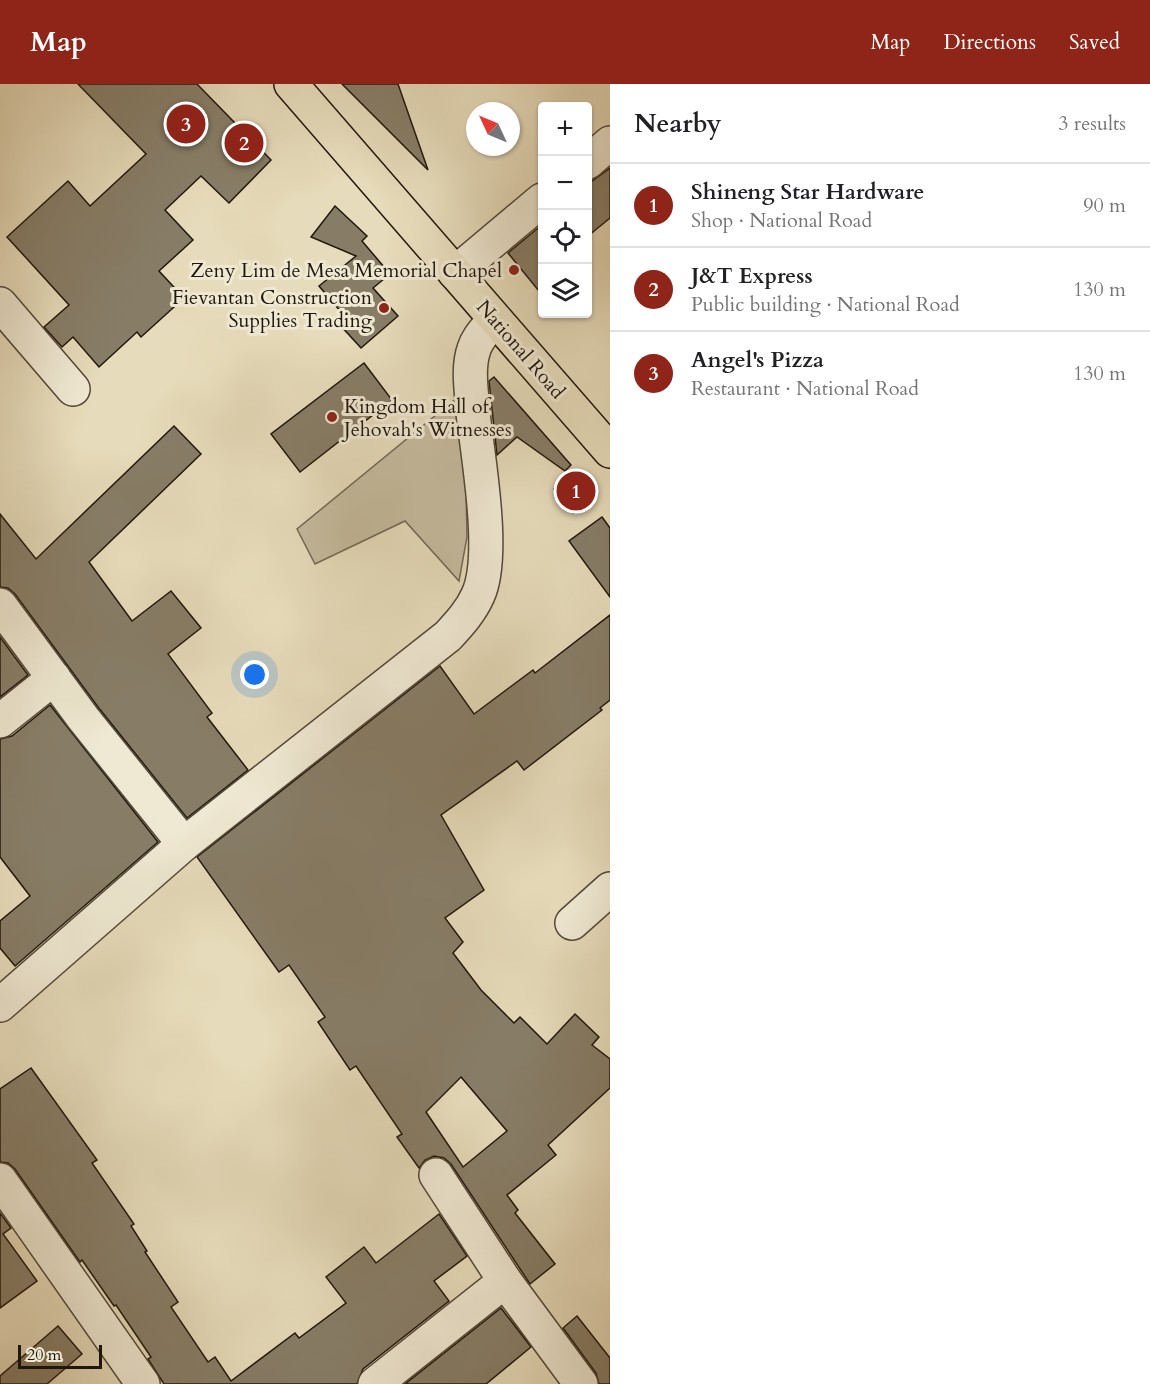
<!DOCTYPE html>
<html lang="en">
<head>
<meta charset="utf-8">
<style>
	:root { --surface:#fff; --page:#f2f2f2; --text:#202124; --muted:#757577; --line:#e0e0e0; --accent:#8f2418 }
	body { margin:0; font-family:Cardo,serif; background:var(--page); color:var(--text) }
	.controls { position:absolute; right:18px; top:18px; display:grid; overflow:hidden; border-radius:6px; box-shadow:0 2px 4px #0004 }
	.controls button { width:54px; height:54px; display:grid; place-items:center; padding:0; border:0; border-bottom:2px solid var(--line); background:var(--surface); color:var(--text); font:30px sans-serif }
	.compass { position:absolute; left:466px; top:18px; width:54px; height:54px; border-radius:50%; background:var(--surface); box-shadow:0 2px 4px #0004; rotate:314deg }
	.scale { position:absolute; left:18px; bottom:15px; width:84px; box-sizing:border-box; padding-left:6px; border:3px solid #20170d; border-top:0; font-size:16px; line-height:21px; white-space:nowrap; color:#20170d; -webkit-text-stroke:4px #efe8d2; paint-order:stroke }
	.you { position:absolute; left:255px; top:591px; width:21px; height:21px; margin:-15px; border:4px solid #fff; border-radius:50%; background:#1a73e8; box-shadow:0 0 0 9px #1a73e833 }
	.badge { display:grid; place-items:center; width:39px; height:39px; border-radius:50%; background:var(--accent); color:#fff; font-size:20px; font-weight:700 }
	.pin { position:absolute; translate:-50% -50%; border:3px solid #fff; box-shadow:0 2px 6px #0006 }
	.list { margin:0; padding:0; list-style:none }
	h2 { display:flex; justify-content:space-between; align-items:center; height:78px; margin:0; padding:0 24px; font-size:26px }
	h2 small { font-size:20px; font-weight:400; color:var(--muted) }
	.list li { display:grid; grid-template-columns:39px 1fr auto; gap:18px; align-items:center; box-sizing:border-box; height:84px; padding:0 24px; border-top:2px solid var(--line) }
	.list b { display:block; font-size:22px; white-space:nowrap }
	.list p { margin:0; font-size:20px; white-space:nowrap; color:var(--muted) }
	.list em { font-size:20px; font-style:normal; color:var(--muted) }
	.icon { flex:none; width:33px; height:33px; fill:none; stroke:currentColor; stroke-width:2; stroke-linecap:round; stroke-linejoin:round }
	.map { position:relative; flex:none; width:610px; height:1300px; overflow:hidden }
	header { display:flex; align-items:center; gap:36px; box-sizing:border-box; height:84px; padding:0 30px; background:var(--accent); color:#fff }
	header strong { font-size:28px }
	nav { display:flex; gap:33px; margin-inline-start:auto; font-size:21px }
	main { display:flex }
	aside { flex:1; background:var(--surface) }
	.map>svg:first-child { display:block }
</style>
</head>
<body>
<header>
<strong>Map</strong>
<nav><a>Map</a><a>Directions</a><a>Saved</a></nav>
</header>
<main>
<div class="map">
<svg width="610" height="1300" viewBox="0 0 610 1300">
	<rect width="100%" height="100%" fill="#e6dbba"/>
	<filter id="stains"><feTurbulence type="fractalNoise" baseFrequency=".00333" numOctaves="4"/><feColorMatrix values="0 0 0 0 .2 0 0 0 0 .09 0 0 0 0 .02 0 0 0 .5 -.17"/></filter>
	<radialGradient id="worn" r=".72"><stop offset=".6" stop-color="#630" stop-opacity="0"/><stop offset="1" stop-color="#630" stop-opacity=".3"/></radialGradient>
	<!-- green -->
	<path fill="#c4ba9d" stroke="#726855" stroke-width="1.5" d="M464,308L467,453L459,497L405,437L315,480L297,445Z"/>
	<!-- building -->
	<g fill="#877d67" stroke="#20170d" stroke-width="1.5" fill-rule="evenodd">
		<path d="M78,0H197L271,76L229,119L201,92L165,126L193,156L159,187L184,214L141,253L137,248L99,283L73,253L62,263L44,243L69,221L7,153L68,97L90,122L146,70Z"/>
		<path d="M342,0H398L428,86Z"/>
		<path d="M610,84V134L588,152V100Z"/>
		<path d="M335,122L367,152L362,157L390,190L373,204L398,232L361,264L340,241L347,235L319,202L356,172L311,153Z"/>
		<path d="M543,140V212L508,169Z"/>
		<path d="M364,279L392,316L300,388L271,350Z"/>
		<path d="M494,293L571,381L565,387L517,353L497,371L489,297Z"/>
		<path d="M174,342L201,370L89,478L132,537L171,507L201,544L168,570L212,629L207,633L248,686L187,734L98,623L15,510L8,504L0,503V430L36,475Z"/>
		<path d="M571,391L590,416L573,429L554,405Z"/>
		<path d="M602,433L610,444V513L569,457Z"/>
		<path d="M610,531V616L600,624L602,626L524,686L517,677L441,731L484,806L445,834L463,858L453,869L481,906L514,939L520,933L547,960L575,930L599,953L592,961L610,975V1004L548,1061L556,1071L507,1111L518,1126L515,1129L555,1180L530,1200L451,1080L444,1074L434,1072L425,1076L419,1084L397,1053L402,1050L356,982L350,986L318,938L325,933L289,881L279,888L197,773L440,582L474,630L533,586L535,589ZM461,993L507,1047L463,1083L426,1028Z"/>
		<path d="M0,553L28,591L0,613Z"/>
		<path d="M50,621L158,758L15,882L0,864V837L30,812L0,773V655L12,652Z"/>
		<path d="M31,984L97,1076L92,1079L134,1140L131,1142L147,1167L145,1168L178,1218L171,1223L208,1278L215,1273L231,1297L295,1249L299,1254L346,1219L326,1193L364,1163L376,1179L439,1130L467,1172L434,1197L449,1217L363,1285L357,1300H164L148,1275L151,1273L116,1221L114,1222L82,1176L80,1178L15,1085L8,1079L0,1078V1005Z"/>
		<path d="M0,1129L11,1144L3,1150L37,1197L0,1224Z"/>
		<path d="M501,1224L531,1263L486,1300H405Z"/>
		<path d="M577,1232L610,1274V1300H599L596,1289L563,1244Z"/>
		<path d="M58,1242L82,1270L47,1300H0V1292Z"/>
	</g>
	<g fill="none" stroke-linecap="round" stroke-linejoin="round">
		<!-- minor casing -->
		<g stroke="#524838" stroke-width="36">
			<g id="minor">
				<path d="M588,78L610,59"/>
				<path d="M455,189L542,116"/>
				<path d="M0,220L73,305"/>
				<path d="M0,521L83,634L184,760"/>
				<path d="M0,637L54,594"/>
				<path d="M572,839L610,805"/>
				<path d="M0,921L184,760L448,552C460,539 471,527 478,511C496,472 478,374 473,329C472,309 467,285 474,265C477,254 487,245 494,235"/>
				<path d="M436,1091L505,1197L581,1300"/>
				<path d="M0,1096L143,1300"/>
				<path d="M375,1300L505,1197"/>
			</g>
		</g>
		<!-- highway casing -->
		<g stroke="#20170d" stroke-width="36">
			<path id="highway" d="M291,0L610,367"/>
		</g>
		<!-- minor -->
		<use href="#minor" stroke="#efe8d2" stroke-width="33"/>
		<!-- highway -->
		<use href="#highway" stroke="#e6dbba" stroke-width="33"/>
	</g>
	<!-- markers -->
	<g fill="#8f2418" stroke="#efe8d2" stroke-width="2">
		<circle cx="514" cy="186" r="6"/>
		<circle cx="384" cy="224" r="6"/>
		<circle cx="332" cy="333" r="6"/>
	</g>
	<g text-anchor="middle" stroke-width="6" stroke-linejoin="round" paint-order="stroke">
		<!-- poi labels -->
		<g font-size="20" fill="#20170d" stroke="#efe8d2" text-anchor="end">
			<text x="502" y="193">Zeny Lim de Mesa Memorial Chapel</text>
			<text x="372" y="220">Fievantan Construction<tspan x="372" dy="23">Supplies Trading</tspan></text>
			<text x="344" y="329" text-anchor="start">Kingdom Hall of<tspan x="344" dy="23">Jehovah's Witnesses</tspan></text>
		</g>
		<!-- street labels -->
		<g font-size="20" fill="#20170d" stroke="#efe8d2">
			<text transform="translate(521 265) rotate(49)" y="7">National Road</text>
		</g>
	</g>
	<rect width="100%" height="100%" filter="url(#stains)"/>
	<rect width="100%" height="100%" fill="url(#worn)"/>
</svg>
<div class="controls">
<button>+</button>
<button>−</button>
<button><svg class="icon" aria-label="locate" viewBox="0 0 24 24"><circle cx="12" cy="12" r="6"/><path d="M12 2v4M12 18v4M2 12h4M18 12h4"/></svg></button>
<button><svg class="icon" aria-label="layers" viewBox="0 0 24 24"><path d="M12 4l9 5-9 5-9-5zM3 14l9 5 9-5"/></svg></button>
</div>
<svg class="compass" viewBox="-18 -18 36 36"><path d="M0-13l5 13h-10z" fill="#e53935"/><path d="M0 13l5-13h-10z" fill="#757577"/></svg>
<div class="scale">20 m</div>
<div class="you"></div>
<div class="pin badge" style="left:576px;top:407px">1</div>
<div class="pin badge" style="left:244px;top:59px">2</div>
<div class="pin badge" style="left:186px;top:40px">3</div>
</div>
<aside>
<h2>Nearby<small>3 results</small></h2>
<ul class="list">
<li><span class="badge">1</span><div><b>Shineng Star Hardware</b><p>Shop · National Road</p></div><em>90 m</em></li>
<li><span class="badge">2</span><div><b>J&amp;T Express</b><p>Public building · National Road</p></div><em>130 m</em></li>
<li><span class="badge">3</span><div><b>Angel's Pizza</b><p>Restaurant · National Road</p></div><em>130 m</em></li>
</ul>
</aside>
</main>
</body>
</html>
